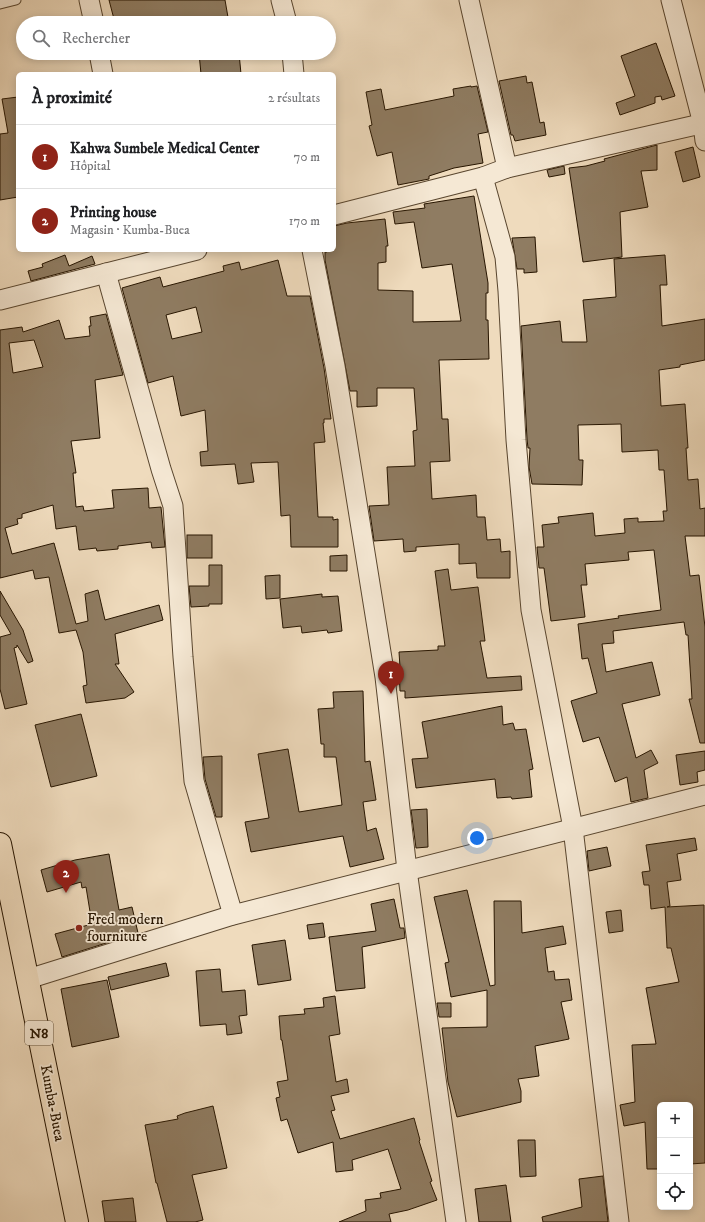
<!DOCTYPE html>
<html lang="fr">
<head>
<meta charset="utf-8">
<style>
	:root { --surface:#fff; --page:#f6f6f6; --text:#202124; --muted:#757577; --line:#e0e0e0; --accent:#8f2418 }
	body { margin:0; font-family:"IM FELL DW Pica",serif; background:var(--page); color:var(--text) }
	.controls { position:absolute; right:12px; bottom:12px; display:grid; overflow:hidden; border-radius:6px; box-shadow:0 2px 10px #0003 }
	.controls button { width:36px; height:36px; display:grid; place-items:center; padding:0; border:0; border-bottom:1px solid var(--line); background:var(--surface); color:var(--text); font:20px sans-serif }
	.you { position:absolute; left:477px; top:838px; width:14px; height:14px; margin:-10px; border:3px solid #fff; border-radius:50%; background:#1a73e8; box-shadow:0 0 0 6px #1a73e833 }
	.badge { display:grid; place-items:center; width:26px; height:26px; border-radius:50%; background:var(--accent); color:#fff; font-size:13px; font-weight:700 }
	.pin { position:absolute; translate:-50% -33px; filter:drop-shadow(0 1px 2px #0008) }
	.pin::after { content:''; position:absolute; top:21px; width:14px; height:12px; background:inherit; clip-path:polygon(0 0,100% 0,50% 100%) }
	.list { margin:0; padding:0; list-style:none }
	h2 { display:flex; justify-content:space-between; align-items:center; height:52px; margin:0; padding:0 16px; font-size:17px }
	h2 small { font-size:13px; font-weight:400; color:var(--muted) }
	.list li { display:grid; grid-template-columns:26px 1fr auto; gap:12px; align-items:center; box-sizing:border-box; height:64px; padding:0 16px; border-top:1px solid var(--line) }
	.list b { display:block; font-size:15px; white-space:nowrap }
	.list p { margin:0; font-size:13px; white-space:nowrap; color:var(--muted) }
	.list em { font-size:13px; font-style:normal; color:var(--muted) }
	.icon { flex:none; width:22px; height:22px; fill:none; stroke:currentColor; stroke-width:2; stroke-linecap:round; stroke-linejoin:round }
	.map { position:relative; flex:none; width:705px; height:1222px; overflow:hidden }
	.search { position:absolute; background:var(--surface); box-shadow:0 2px 10px #0003; left:16px; top:16px; width:320px; height:44px; display:flex; align-items:center; gap:10px; box-sizing:border-box; padding:0 14px; border-radius:22px; color:var(--muted); font-size:15px }
	.panel { position:absolute; background:var(--surface); box-shadow:0 2px 10px #0003; left:16px; top:72px; width:320px; height:180px; border-radius:6px }
	.map>svg:first-child { display:block }
</style>
</head>
<body>
<div class="map">
<svg width="705" height="1222" viewBox="0 0 705 1222">
	<rect width="100%" height="100%" fill="#efdbbd"/>
	<filter id="stains"><feTurbulence type="fractalNoise" baseFrequency=".005" numOctaves="4"/><feColorMatrix values="0 0 0 0 .2 0 0 0 0 .09 0 0 0 0 .02 0 0 0 .5 -.17"/></filter>
	<radialGradient id="worn" r=".72"><stop offset=".6" stop-color="#630" stop-opacity="0"/><stop offset="1" stop-color="#630" stop-opacity=".3"/></radialGradient>
	<!-- building -->
	<g fill="#8f7c62" stroke="#271500" fill-rule="evenodd">
		<path d="M109,0H225L229,23H115Z"/>
		<path d="M656,43L675,96L662,100L661,96L655,97V103L620,115L616,103L635,96L621,56Z"/>
		<path d="M199,53H239L241,74H201Z"/>
		<path d="M526,76L527,83L532,82L540,123L544,122L546,135L515,141L513,135H511L499,81Z"/>
		<path d="M471,86V87L477,86L488,132L478,134L483,163L454,168L429,176V179L398,185L392,152L377,156L369,126L372,125L366,92L381,89L385,110L454,96L453,89Z"/>
		<path d="M18,97V197L0,200V134L8,133L2,99Z"/>
		<path d="M657,145V170L641,171L648,207L620,212L622,257L583,262L569,168L586,166L605,161L604,159Z"/>
		<path d="M693,147L700,177L683,182L675,152Z"/>
		<path d="M564,166L565,174L549,177L547,170Z"/>
		<path d="M474,196L488,283V293H486V320H488L489,359L439,360L442,419H448L450,461L430,462L432,499L476,495L477,517H485L487,540L500,539L501,552L510,551V578H477L476,563L459,564V544L416,547V551L404,552L403,539L374,541L369,506L389,505L387,467L415,466L413,431L417,430L414,388H377V406L357,407V391H350L325,260V252H327L326,250H334V226L347,223L385,219L388,246H386V262L378,263V290L413,291V322L461,321L452,264L422,268L414,222L395,224L393,212L425,208L424,204Z"/>
		<path d="M535,237L537,272L524,273V269H517L512,238Z"/>
		<path d="M65,255L69,266L92,256L95,264L31,281L28,271L43,267L42,264Z"/>
		<path d="M665,255L667,285H660L662,326L705,319V360L680,365V367L659,370L661,406L685,404L688,448H686L688,480L698,479L700,509L705,508V536H685L690,576L699,575L705,627V743H700L689,699H692L688,635H686L684,622L613,631L614,643L602,644L606,672L652,662L660,695L622,704L636,758L651,750L658,763L644,770L648,798L631,802L627,777L615,782L599,737L583,742L571,701L597,693L588,658L582,659L578,624L619,618L618,616L661,610L654,550L628,552L629,560L585,564L587,585H581L585,617L551,621L544,568H539L537,547H544L542,525L559,523L558,517L593,513L595,536L625,533L624,519L638,518V522L664,521L663,511H667L664,470H659L658,450L622,452L621,424L578,425L579,460H583L582,485L532,484L529,467L530,448H528L527,439L521,326L560,321L562,342H587L583,300L616,297L614,259Z"/>
		<path d="M278,260L287,296H310L324,368L331,419H324V423H323L325,442L314,443L318,517H333V520L338,519V547H291L290,515L281,516L278,462L251,463L254,482L238,484L235,464L201,466L200,452L208,451L205,410L181,416L173,376L148,383L122,288L160,277L163,287L224,271L223,266L239,262L241,270ZM196,307L202,332L172,339L166,315Z"/>
		<path d="M106,314L123,375L95,380L100,438L71,441L76,473H73L76,507L83,506L84,511L114,508L112,490L148,488L149,508L161,507L165,547L152,548L151,542L118,546V549L97,551L96,548L79,550L76,526L56,529L53,505L22,514V518L17,519L18,524L5,528L12,554L54,543L76,624L88,621L85,594L98,590L105,620L159,605L163,620L115,634L119,664H115L134,692L125,698L86,703L83,686L87,685L83,652L76,630L59,633L49,577L35,579L33,570L0,578V330L22,327L23,332L59,320L65,339L90,336L89,326H91L90,317ZM34,340L43,367L13,373L9,343Z"/>
		<rect x="187" y="535" width="25" height="23"/>
		<path d="M347,555V571H330V556Z"/>
		<path d="M209,565H222V604H209V606L191,607L189,586H209Z"/>
		<path d="M448,569L451,590L478,587L485,641H480L487,678L521,676L522,690L405,698V691H400L399,667H400L399,652L438,650V646H445L435,571Z"/>
		<path d="M280,575V598L266,599L265,576Z"/>
		<path d="M0,591L23,630L33,661L28,663L17,645V647L14,648L27,704L5,709L0,689V637L11,634L0,615Z"/>
		<path d="M322,594V597L338,596L342,631L328,633L327,630L302,633L301,626L283,628L280,599Z"/>
		<path d="M363,691L365,762L370,761L376,800L363,802L367,831L376,828L384,859L350,867L343,836L251,852L245,822L269,818L258,754L288,749L299,812L342,805L336,757H324V744H321L318,709L334,708L333,692Z"/>
		<path d="M502,706L503,725L513,723L515,730L526,729L533,769L529,770L532,797L512,799L511,797L497,798L495,779L416,788L412,759L428,758L422,722Z"/>
		<path d="M81,714L97,776L51,787L35,725Z"/>
		<path d="M705,751V770L697,772L698,782L680,785L676,755Z"/>
		<path d="M222,756V817H216L205,779L203,757Z"/>
		<path d="M427,809L428,847L416,848L411,810Z"/>
		<path d="M695,838L697,850L677,854L681,880L667,882L670,906L667,907L704,905L705,1163L690,1164V1105H660V1169H647L645,1122L624,1126L620,1105L635,1102L632,1045L656,1044L646,988L679,982L671,948H667L665,907L651,909L649,885H644L642,872L650,871L646,845Z"/>
		<path d="M607,847L611,866L589,871L587,851Z"/>
		<path d="M109,854L119,910L132,907L138,933L62,957L55,934L92,924L86,887L82,888L81,882L47,892L41,870L75,860Z"/>
		<path d="M467,890L490,986L495,985L494,901H521L522,933L563,926L566,944L545,948L548,972L554,971L555,980L569,979L572,1000L561,1002L569,1039L535,1046L539,1076L518,1079L521,1091V1102L457,1117L448,1082L442,1028L487,1027V990L451,997L445,963L449,962L434,897Z"/>
		<path d="M394,899L400,928H404L405,938L362,947L365,988L336,991L329,937L376,931L371,904Z"/>
		<path d="M621,910L623,931L609,933L606,912Z"/>
		<path d="M323,923L325,937L309,939L307,925Z"/>
		<path d="M285,940L291,980L258,985L252,945Z"/>
		<path d="M166,963L169,976L111,990L108,977Z"/>
		<path d="M220,969L222,992L245,990L247,1015L239,1016L242,1033L227,1035L226,1024L200,1026L196,971Z"/>
		<path d="M107,980L119,1037L72,1047L61,989Z"/>
		<path d="M335,996L340,1034L329,1036L336,1082L347,1079L349,1092L331,1096L335,1110L331,1111L340,1139L414,1118L420,1140L419,1141L432,1181L430,1182L437,1200L408,1210L389,1214L391,1222H339L366,1211L365,1200L381,1198L380,1193L401,1189L388,1149L352,1160L353,1170L336,1172L333,1142L298,1153L287,1119L281,1121L276,1098L280,1097L277,1082L288,1080L282,1040H281L279,1016L305,1014L304,1009L324,1007L323,998Z"/>
		<path d="M437,1003H451V1017H439Z"/>
		<path d="M213,1106L227,1168L192,1175L203,1220L195,1222H167L157,1183H156L145,1125L178,1119L177,1116L185,1113Z"/>
		<path d="M518,1140H535L536,1176L520,1177Z"/>
		<path d="M603,1176L608,1222H543L542,1217L582,1207L579,1179Z"/>
		<path d="M506,1185L511,1222H479L475,1189Z"/>
		<path d="M133,1198L136,1222H105L102,1201Z"/>
	</g>
	<g fill="none" stroke-linecap="round" stroke-linejoin="round">
		<!-- lane casing -->
		<g stroke="#59462f" stroke-width="11">
			<path id="lane" d="M0,4L16,0"/>
		</g>
		<!-- street casing -->
		<g stroke="#59462f" stroke-width="21">
			<g id="street">
				<path d="M89,0L94,23"/>
				<path d="M281,0L287,23"/>
				<path d="M469,0L507,168"/>
				<path d="M671,0L703,124L705,141"/>
				<path d="M99,53L103,74"/>
				<path d="M292,53L294,74"/>
				<path d="M483,177L505,257L508,291L516,440L531,610L573,828L619,1222"/>
				<path d="M334,215L483,177L507,168L705,123"/>
				<path d="M312,250L335,366L385,677L407,870L456,1222"/>
				<path d="M106,273L161,469L173,506L183,657L194,781L233,915"/>
				<path d="M0,300L197,250"/>
				<path d="M28,979L233,915L705,795"/>
			</g>
		</g>
		<!-- highway casing -->
		<g stroke="#271500" stroke-width="24">
			<path id="highway" d="M0,844L77,1222"/>
		</g>
		<!-- lane -->
		<use href="#lane" stroke="#f5e8d4" stroke-width="9"/>
		<!-- street -->
		<use href="#street" stroke="#f5e8d4" stroke-width="19"/>
		<!-- highway -->
		<use href="#highway" stroke="#efdbbd" stroke-width="22"/>
	</g>
	<!-- markers -->
	<circle fill="#8f2418" stroke="#f5e8d4" stroke-width="1.5" cx="79" cy="928" r="4"/>
	<g text-anchor="middle" stroke-width="3.5" stroke-linejoin="round" paint-order="stroke">
		<!-- shield labels -->
		<rect fill="#f5e8d4" stroke="#655440" stroke-width="1" x="25" y="1021" width="28" height="24" rx="3"/>
		<g font-size="14" font-weight="bold" fill="#271500">
			<text x="39" y="1038">N8</text>
		</g>
		<!-- poi labels -->
		<g font-size="15" fill="#271500" stroke="#f5e8d4" text-anchor="start">
			<text x="87" y="924">Fred modern<tspan x="87" dy="17">fourniture</tspan></text>
		</g>
		<!-- street labels -->
		<g font-size="15" fill="#271500" stroke="#f5e8d4">
			<text transform="translate(53 1103) rotate(79)" y="5">Kumba-Buea</text>
		</g>
	</g>
	<rect width="100%" height="100%" filter="url(#stains)"/>
	<rect width="100%" height="100%" fill="url(#worn)"/>
</svg>
<div class="controls">
<button>+</button>
<button>−</button>
<button><svg class="icon" aria-label="locate" viewBox="0 0 24 24"><circle cx="12" cy="12" r="6"/><path d="M12 2v4M12 18v4M2 12h4M18 12h4"/></svg></button>
</div>
<div class="you"></div>
<div class="pin badge" style="left:391px;top:694px">1</div>
<div class="pin badge" style="left:66px;top:893px">2</div>
<div class="search"><svg class="icon" aria-label="search" viewBox="0 0 24 24"><circle cx="10" cy="10" r="6"/><path d="M15 15l6 6"/></svg>Rechercher</div>
<section class="panel">
<h2>À proximité<small>2 résultats</small></h2>
<ul class="list">
<li><span class="badge">1</span><div><b>Kahwa Sumbele Medical Center</b><p>Hôpital</p></div><em>70 m</em></li>
<li><span class="badge">2</span><div><b>Printing house</b><p>Magasin · Kumba-Buea</p></div><em>170 m</em></li>
</ul>
</section>
</div>
</body>
</html>
